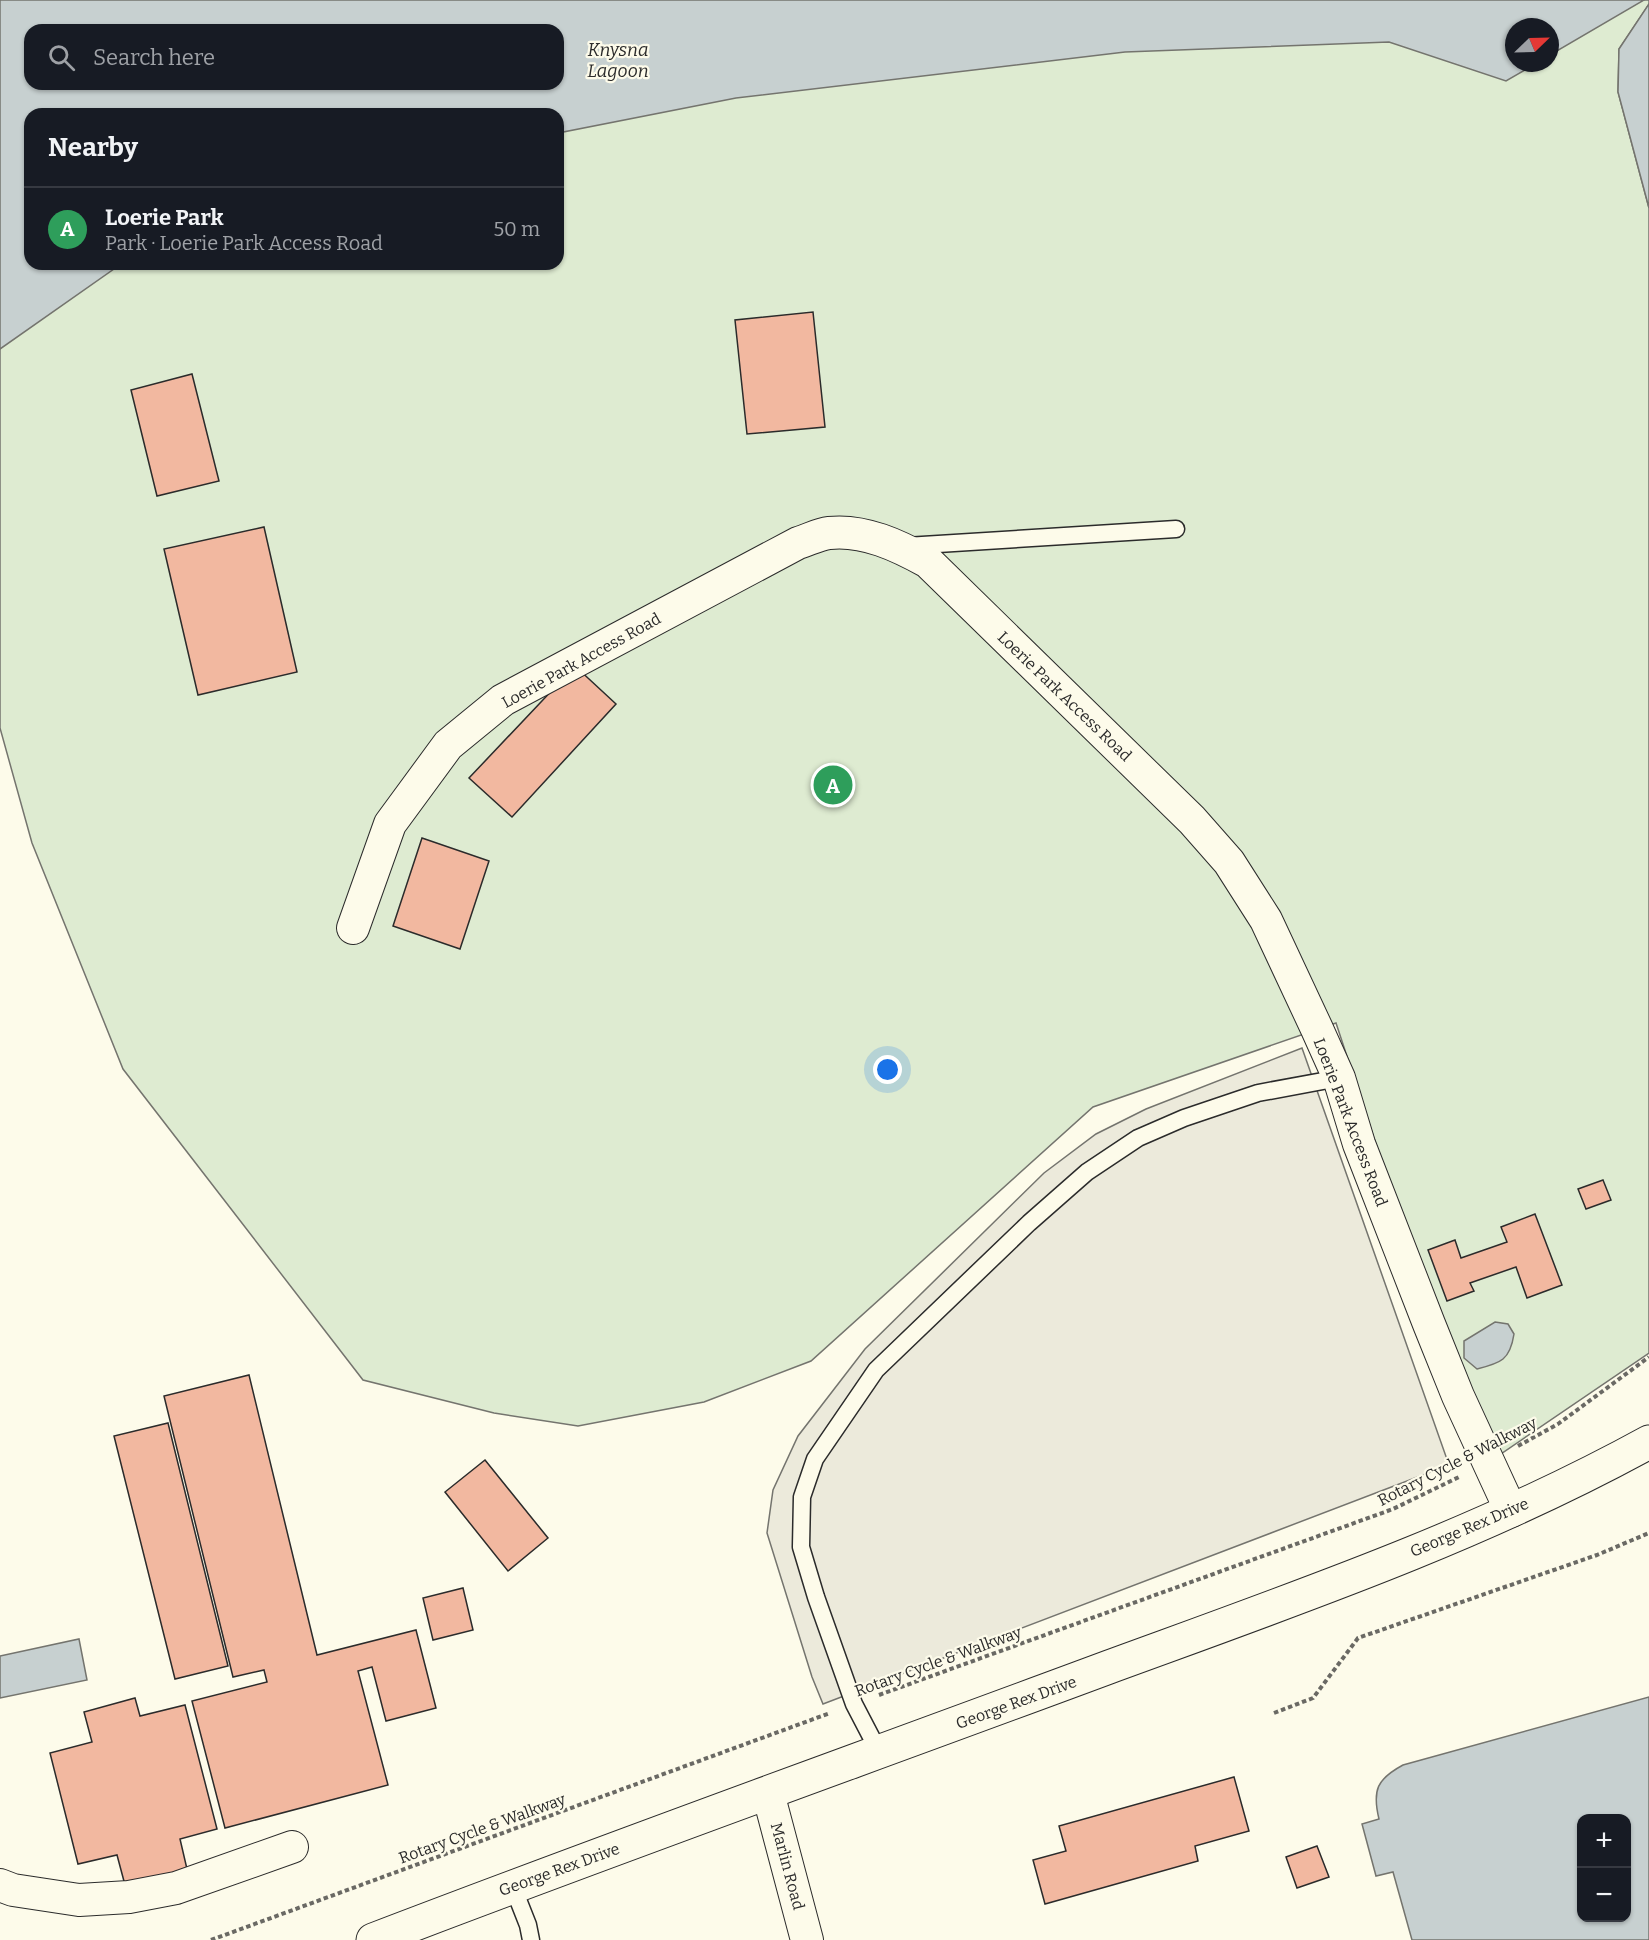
<!DOCTYPE html>
<html lang="en">
<head>
<meta charset="utf-8">
<style>
	:root { --surface:#171b24; --page:#20242c; --text:#f1f3f6; --muted:#9ea1a6; --line:#363941; --accent:#1a73e8 }
	body { margin:0; font-family:Bitter,serif; background:var(--page); color:var(--text) }
	.controls { position:absolute; right:18px; bottom:18px; display:grid; overflow:hidden; border-radius:12px; box-shadow:0 2px 4px #0004 }
	.controls button { width:54px; height:54px; display:grid; place-items:center; padding:0; border:0; border-bottom:2px solid var(--line); background:var(--surface); color:var(--text); font:30px sans-serif }
	.compass { position:absolute; left:1505px; top:18px; width:54px; height:54px; border-radius:50%; background:var(--surface); box-shadow:0 2px 4px #0004; rotate:67deg }
	.you { position:absolute; left:888px; top:1070px; width:21px; height:21px; margin:-15px; border:4px solid #fff; border-radius:50%; background:#1a73e8; box-shadow:0 0 0 9px #1a73e833 }
	.badge { display:grid; place-items:center; width:39px; height:39px; border-radius:50%; background:var(--accent); color:#fff; font-size:20px; font-weight:700 }
	.pin { position:absolute; translate:-50% -50%; border:3px solid #fff; box-shadow:0 2px 6px #0006 }
	.list { margin:0; padding:0; list-style:none }
	h2 { display:flex; justify-content:space-between; align-items:center; height:78px; margin:0; padding:0 24px; font-size:26px }
	h2 small { font-size:20px; font-weight:400; color:var(--muted) }
	.list li { display:grid; grid-template-columns:39px 1fr auto; gap:18px; align-items:center; box-sizing:border-box; height:84px; padding:0 24px; border-top:2px solid var(--line) }
	.list b { display:block; font-size:22px; white-space:nowrap }
	.list p { margin:0; font-size:20px; white-space:nowrap; color:var(--muted) }
	.list em { font-size:20px; font-style:normal; color:var(--muted) }
	.icon { flex:none; width:33px; height:33px; fill:none; stroke:currentColor; stroke-width:2; stroke-linecap:round; stroke-linejoin:round }
	.map { position:relative; flex:none; width:1649px; height:1940px; overflow:hidden }
	.search { position:absolute; background:var(--surface); box-shadow:0 2px 4px #0004; left:24px; top:24px; width:540px; height:66px; display:flex; align-items:center; gap:15px; box-sizing:border-box; padding:0 21px; border-radius:18px; color:var(--muted); font-size:22px }
	.panel { position:absolute; background:var(--surface); box-shadow:0 2px 4px #0004; left:24px; top:108px; width:540px; height:162px; border-radius:18px }
	.map>svg:first-child { display:block }
</style>
</head>
<body>
<div class="map">
<svg width="1649" height="1940" viewBox="0 0 1649 1940">
	<rect width="100%" height="100%" fill="#fdfbea"/>
	<!-- green -->
	<path fill="#deebd1" stroke="#74746e" stroke-width="1.5" fill-rule="evenodd" d="M0,0H1649V4L1619,49L1618,92L1649,208V1353L1489,1462L1390,1187L1336,1023L1093,1107L811,1361L704,1402L578,1426L494,1413L363,1380L123,1069L32,843L0,728ZM1514,27H1550V63H1514ZM30,30H558V84H30ZM30,114H558V264H30Z"/>
	<!-- parking -->
	<path fill="#eceadb" stroke="#74746e" stroke-width="1.5" d="M1302,1048L1449,1465L823,1704L812,1677L767,1533L773,1490L798,1436L865,1349L1044,1173L1096,1134L1146,1109Z"/>
	<!-- water -->
	<g fill="#c7d0d0" stroke="#74746e" stroke-width="1.5" fill-rule="evenodd">
		<path d="M0,0H1644L1550,55V27H1514V63H1537L1506,81L1389,42L1125,52L736,98L558,133V114H30V264H121L0,349ZM30,30H558V84H30Z"/>
		<path d="M1649,4V208L1618,92L1619,49Z"/>
		<path d="M1495,1322L1508,1324L1514,1334C1510,1360 1501,1363 1477,1369L1464,1358V1341Z"/>
		<path d="M79,1639L87,1680L0,1698V1656Z"/>
		<path d="M1649,1697V1940H1412L1393,1872L1376,1876L1362,1824L1379,1819C1372,1790 1377,1779 1403,1765ZM1626,1818V1918H1582V1818Z"/>
	</g>
	<!-- building -->
	<g fill="#f2b8a0" stroke="#2b2b2b" stroke-width="1.5">
		<path d="M813,312L825,427L747,434L735,320Z"/>
		<path d="M192,374L219,481L157,496L131,390Z"/>
		<path d="M264,527L297,672L198,695L164,549Z"/>
		<path d="M575,666L616,704L512,817L469,778Z"/>
		<path d="M422,838L489,861L460,949L393,926Z"/>
		<path d="M1603,1180L1611,1200L1586,1209L1578,1189Z"/>
		<path d="M1535,1214L1562,1285L1527,1298L1516,1267L1470,1283L1474,1291L1447,1301L1428,1250L1455,1240L1461,1258L1507,1242L1501,1227Z"/>
		<path d="M249,1375L317,1655L416,1630L436,1708L386,1721L372,1667L358,1671L388,1785L225,1828L192,1701L267,1682L264,1670L233,1677L164,1396Z"/>
		<path d="M168,1423L228,1666L175,1679L114,1436Z"/>
		<path d="M485,1460L548,1538L508,1571L445,1492Z"/>
		<path d="M463,1588L473,1630L433,1640L423,1598Z"/>
		<path d="M135,1698L140,1716L185,1705L217,1829L180,1839L187,1869L125,1885L117,1855L78,1864L50,1753L92,1742L84,1712Z"/>
		<path d="M1234,1777L1249,1831L1195,1846L1198,1861L1045,1904L1033,1860L1066,1851L1059,1826Z"/>
		<path d="M1317,1846L1329,1877L1297,1888L1286,1857Z"/>
	</g>
	<g fill="none" stroke-linecap="round" stroke-linejoin="round">
		<!-- lane casing -->
		<g stroke="#2b2b2b" stroke-width="19">
			<g id="lane">
				<path d="M906,546L1176,529"/>
				<path d="M879,1752L854,1704L816,1597L801,1547L802,1497L815,1459L876,1370L1029,1223L1087,1172L1138,1138L1184,1118L1258,1093L1339,1078"/>
				<path d="M513,1887L528,1925L531,1940"/>
			</g>
		</g>
		<!-- street casing -->
		<g stroke="#2b2b2b" stroke-width="34">
			<g id="street">
				<path d="M353,928L390,824L448,745L503,700L798,543C808,540 819,534 829,533C864,529 899,546 928,562L1192,820L1229,862L1266,920L1317,1029L1339,1078L1359,1144L1429,1324L1458,1396L1511,1511"/>
				<path d="M768,1793L807,1940"/>
				<path d="M0,1885L13,1890L79,1900L129,1897L176,1888L292,1847"/>
			</g>
		</g>
		<!-- secondary casing -->
		<g stroke="#2b2b2b" stroke-width="35">
			<path id="secondary" d="M373,1940C618,1846 864,1758 1109,1667C1292,1600 1478,1536 1649,1442"/>
		</g>
		<!-- path -->
		<g stroke="#6a6964" stroke-width="4" stroke-dasharray="4.5 3" stroke-linecap="butt">
			<path d="M1518,1446L1558,1424L1649,1357"/>
			<path d="M879,1695L1393,1509L1459,1477"/>
			<path d="M1274,1713L1313,1698L1358,1638L1597,1555L1649,1533"/>
			<path d="M211,1940L830,1713"/>
		</g>
		<!-- lane -->
		<use href="#lane" stroke="#fdfbea" stroke-width="16"/>
		<!-- street -->
		<use href="#street" stroke="#fdfbea" stroke-width="32"/>
		<!-- secondary -->
		<use href="#secondary" stroke="#fdfbea" stroke-width="33"/>
	</g>
	<g text-anchor="middle" stroke-width="4.5" stroke-linejoin="round" paint-order="stroke">
		<!-- street labels -->
		<g font-size="16" fill="#2b2b2b" stroke="#fdfbea">
			<text transform="translate(581 660) rotate(-29)" y="6">Loerie Park Access Road</text>
			<text transform="translate(1065 696) rotate(44)" y="6">Loerie Park Access Road</text>
			<text transform="translate(1351 1122) rotate(69)" y="6">Loerie Park Access Road</text>
			<text transform="translate(1457 1461) rotate(-27)" y="6">Rotary Cycle &amp; Walkway</text>
			<text transform="translate(1469 1527) rotate(-23)" y="6">George Rex Drive</text>
			<text transform="translate(938 1661) rotate(-20)" y="6">Rotary Cycle &amp; Walkway</text>
			<text transform="translate(1016 1702) rotate(-20)" y="6">George Rex Drive</text>
			<text transform="translate(482 1828) rotate(-20)" y="6">Rotary Cycle &amp; Walkway</text>
			<text transform="translate(788 1866) rotate(75)" y="6">Marlin Road</text>
			<text transform="translate(559 1869) rotate(-20)" y="6">George Rex Drive</text>
		</g>
		<!-- water labels -->
		<g font-size="18" font-style="italic" fill="#2b2b2b" stroke="#fdfbea">
			<text x="618" y="56">Knysna<tspan x="618" dy="21">Lagoon</tspan></text>
		</g>
	</g>
</svg>
<div class="controls">
<button>+</button>
<button>−</button>
</div>
<svg class="compass" viewBox="-18 -18 36 36"><path d="M0-13l5 13h-10z" fill="#e53935"/><path d="M0 13l5-13h-10z" fill="#9ea1a6"/></svg>
<div class="you"></div>
<div class="pin badge" style="left:833px;top:785px;background:#2e9e5b">A</div>
<div class="search"><svg class="icon" aria-label="search" viewBox="0 0 24 24"><circle cx="10" cy="10" r="6"/><path d="M15 15l6 6"/></svg>Search here</div>
<section class="panel">
<h2>Nearby<small></small></h2>
<ul class="list">
<li><span class="badge" style="background:#2e9e5b">A</span><div><b>Loerie Park</b><p>Park · Loerie Park Access Road</p></div><em>50 m</em></li>
</ul>
</section>
</div>
</body>
</html>
